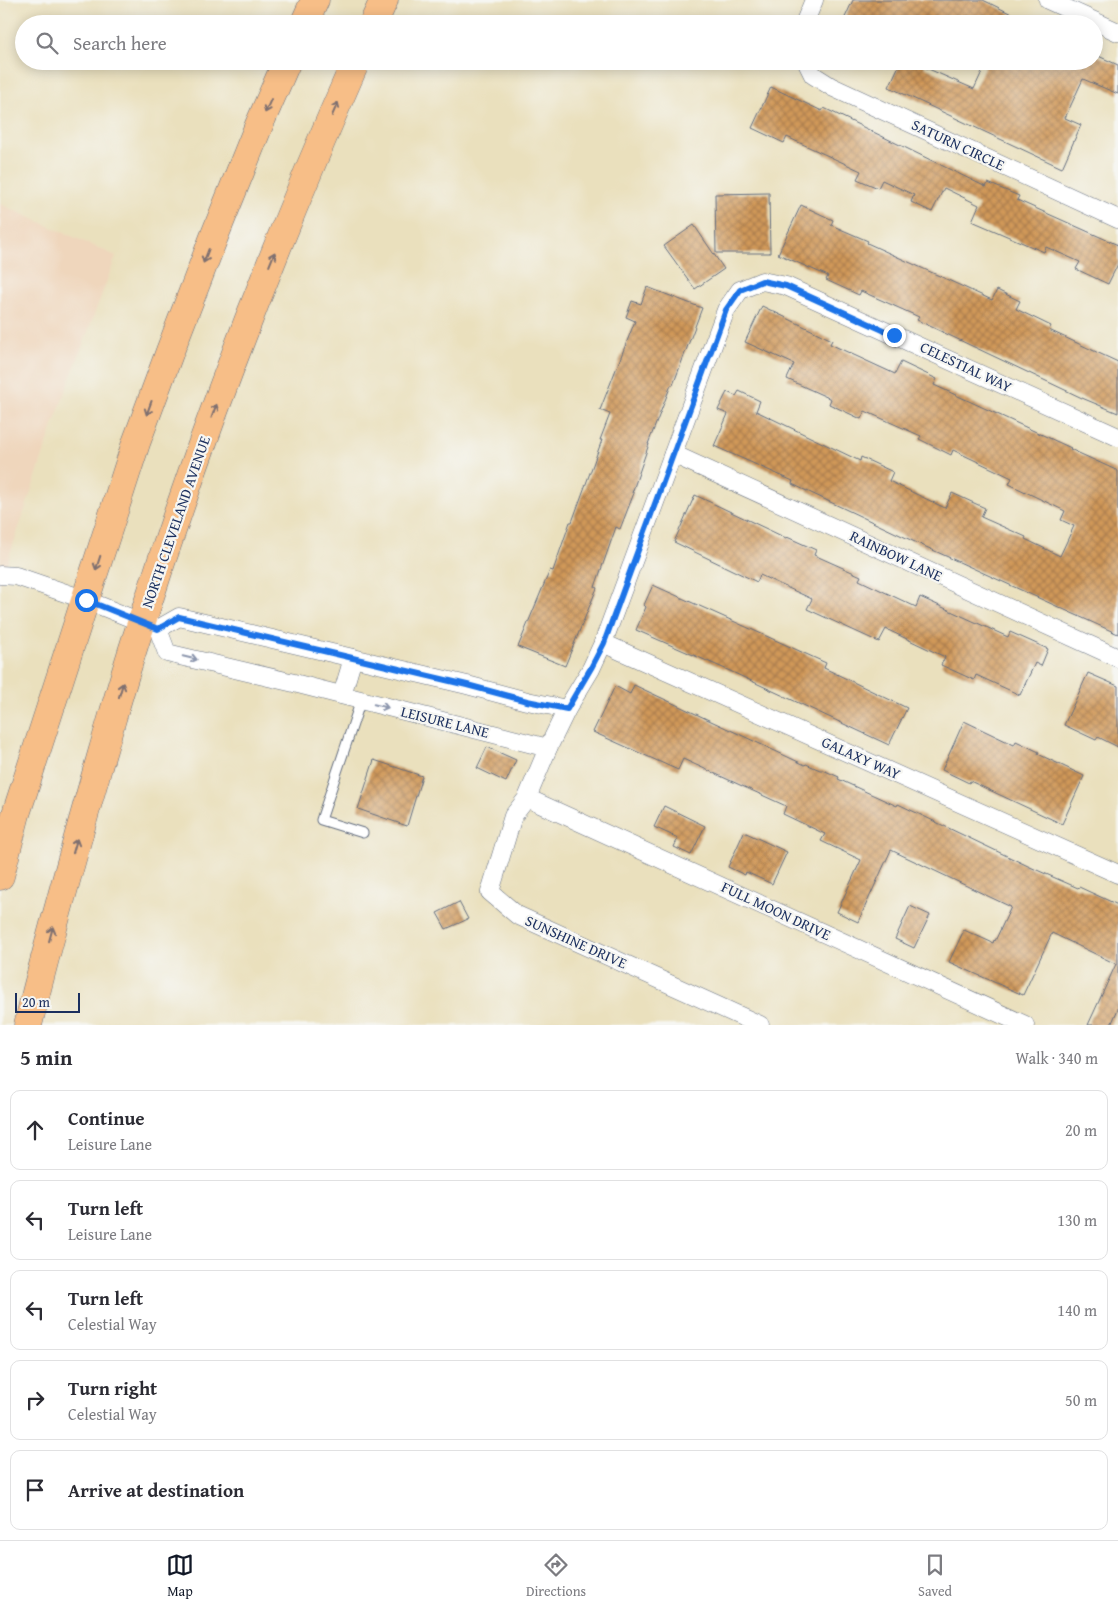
<!DOCTYPE html>
<html lang="en">
<head>
<meta charset="utf-8">
<style>
	:root { --surface:#fff; --page:#f7f7f7; --text:#2b2b33; --muted:#7c7c81; --line:#e1e1e2; --accent:#111827 }
	body { margin:0; font-family:"Gentium Book Plus",serif; background:var(--page); color:var(--text) }
	.scale { position:absolute; left:15px; bottom:12px; width:65px; box-sizing:border-box; padding-left:5px; border:2px solid #1b2f5e; border-top:0; font-size:14px; line-height:18px; white-space:nowrap; color:#1b2f5e; -webkit-text-stroke:4px #f6f6f2; paint-order:stroke }
	.stop { position:absolute; width:15px; height:15px; margin:-11px; border:4px solid #1a73e8; border-radius:50%; background:#fff }
	.stop.end { background:#1a73e8; border-color:#fff; box-shadow:0 1px 5px #0008 }
	.list { margin:0; padding:0; list-style:none }
	h2 { display:flex; justify-content:space-between; align-items:center; height:65px; margin:0; padding:0 20px; font-size:21px }
	h2 small { font-size:16px; font-weight:400; color:var(--muted) }
	.list li { display:grid; grid-template-columns:32px 1fr auto; gap:15px; align-items:center; box-sizing:border-box; height:80px; margin:0 10px 10px; padding:0 10px; border:1px solid var(--line); border-radius:10px }
	.list b { display:block; font-size:19px; white-space:nowrap }
	.list p { margin:0; font-size:16px; white-space:nowrap; color:var(--muted) }
	.list em { font-size:16px; font-style:normal; color:var(--muted) }
	.icon { flex:none; width:28px; height:28px; fill:none; stroke:currentColor; stroke-width:2; stroke-linecap:round; stroke-linejoin:round }
	.map { position:relative; flex:none; width:1118px; height:1025px; overflow:hidden }
	.search { position:absolute; background:var(--surface); box-shadow:0 2px 12px #0003; left:15px; right:15px; top:15px; height:55px; display:flex; align-items:center; gap:12px; box-sizing:border-box; padding:0 18px; border-radius:28px; color:var(--muted); font-size:19px }
	.sheet { height:515px; background:var(--surface) }
	nav { display:flex; justify-content:space-around; align-items:center; box-sizing:border-box; height:70px; border-top:1px solid var(--line); background:var(--surface); font-size:14px; color:var(--muted) }
	nav a { display:grid; justify-items:center; gap:2px }
	nav .on { color:var(--accent) }
	.map>svg:first-child { display:block }
</style>
</head>
<body>
<div class="map">
<svg width="1118" height="1025" viewBox="0 0 1118 1025">
	<defs>
		<pattern id="building-cross-hatch" width="8" height="8" patternUnits="userSpaceOnUse" patternTransform="scale(1.25)"><rect width="8" height="8" fill="#d09859"/><path d="M0 0l8 8M0 8l8-8" fill="none" stroke="#a87c4d"/></pattern>
	</defs>
	<rect width="100%" height="100%" fill="#f6f6f2"/>
	<filter id="ink" filterUnits="userSpaceOnUse"><feTurbulence type="fractalNoise" baseFrequency=".02" numOctaves="2"/><feDisplacementMap in="SourceGraphic" scale="10" xChannelSelector="R" yChannelSelector="G"/><feConvolveMatrix kernelMatrix="1 2 1 2 8 2 1 2 1" color-interpolation-filters="sRGB"/></filter>
	<filter id="wash" filterUnits="userSpaceOnUse"><feTurbulence type="fractalNoise" baseFrequency=".0096" numOctaves="4" result="noise"/><feDisplacementMap in="SourceGraphic" scale="20" xChannelSelector="R" yChannelSelector="G"/><feGaussianBlur stdDeviation="1.12" result="paint"/><feColorMatrix in="noise" values="0 0 0 0 0 0 0 0 0 0 0 0 0 0 0 0 0 1.4 0 .05"/><feComposite in="paint" operator="in"/></filter>
	<g filter="url(#wash)">
		<rect width="100%" height="100%" fill="#eae0bd"/>
		<!-- built -->
		<path fill="#efd6bc" d="M0,204L116,256L56,417L0,584Z"/>
		<g id="blocks">
			<!-- building -->
			<g fill="url(#building-cross-hatch)">
				<path d="M853,0H983L1032,24H842Z"/>
				<path d="M1094,54L1118,65V94L1083,79L1065,118L1081,125L1062,168L889,87L901,61H927L924,67L974,89L987,61H1094Z"/>
				<path d="M771,87L822,111L824,108L986,187L988,183L1019,196L1017,200L1118,245V264L1108,284L1076,269L1080,262L1046,247L1044,252L972,221L979,205L944,188L932,212L911,202L914,195L882,180L878,188L857,179L861,171L787,137L784,143L752,128Z"/>
				<path d="M769,193L770,253H716L715,194Z"/>
				<path d="M801,205L833,220L831,225L868,241L867,243L992,300L997,290L1020,301L1016,309L1051,326L1049,330L1118,362V413L1082,398L917,320L919,317L861,291L859,295L826,280L828,276L778,254Z"/>
				<path d="M694,225L724,269L695,289L664,246Z"/>
				<path d="M647,287L702,308L673,385H671L648,444H649L632,493H634L620,529L616,527L595,587L597,588L565,666L518,647L550,570L553,571L570,522H572L602,440H600L610,414L600,410L635,321L626,317L632,301L641,304Z"/>
				<path d="M762,306L832,340L830,344L895,374L901,362L937,379L934,385L1071,448L1070,449L1118,471V634L915,542L792,484L793,481L714,446L728,414L718,410L727,392L736,396L739,391L760,401L756,411L860,461L861,457L893,472L889,481L945,508L952,493L985,508L981,517L1026,537L1025,539L1060,556L1074,526L1061,520L1065,511L1009,484L1012,478L953,450L951,455L919,439L921,436L865,411L861,419L829,404L831,399L787,379L794,364L745,342Z"/>
				<path d="M695,495L786,538L787,537L816,550L814,555L861,576L859,580L916,607L920,597L1008,637L1010,632L1048,649L1041,666L1035,663L1020,695L976,675L974,680L941,665L945,657L886,629L879,642L807,609L812,599L760,575L757,582L674,542Z"/>
				<path d="M653,585L826,663L824,668L907,708L889,745L730,671L636,630L646,607L644,605Z"/>
				<path d="M1088,673L1118,686V747L1098,737L1096,740L1064,725Z"/>
				<path d="M634,685L805,765L806,764L820,770H823L839,777L838,779L897,806L898,804L1030,867L1078,888L1079,887L1118,905V1009L1111,1025H1088L1116,964L1052,933L1023,995L949,962L964,930L993,943L994,940L995,941L1011,907L891,850L858,922L837,912L861,860L821,841L825,834L783,814L786,806L683,759L678,770L593,732L615,686L630,694Z"/>
				<path d="M964,721L1014,745L1016,741L1039,752L1038,754L1084,776L1062,824L970,781L969,783L942,770Z"/>
				<path d="M487,747L516,760L506,782L477,768Z"/>
				<path d="M374,760L422,776L407,826L358,809Z"/>
				<path d="M664,806L705,826L691,855L674,847L678,838L654,827Z"/>
				<path d="M744,832L787,852L772,884L746,872L745,875L728,867Z"/>
				<path d="M459,902L468,919L446,929L437,913Z"/>
				<path d="M910,906L930,915L914,948L895,939Z"/>
			</g>
		</g>
	</g>
	<g filter="url(#ink)">
		<use href="#blocks" fill-opacity="0" stroke="#636d7f" stroke-width="1"/>
		<g fill="none" stroke-linecap="round" stroke-linejoin="round">
			<!-- lane casing -->
			<g stroke="#636d7f" stroke-width="11">
				<path id="lane" d="M361,700L321,820L363,833"/>
			</g>
			<!-- street casing -->
			<g stroke="#636d7f" stroke-width="19">
				<g id="street">
					<path d="M1048,0L1118,32"/>
					<path d="M804,24L814,0"/>
					<path d="M806,61L813,75L832,87L1118,219"/>
					<path d="M673,454L1118,658"/>
					<path d="M0,575L16,576L86,600L158,629L167,653L294,683L548,748"/>
					<path d="M158,629L179,617L467,685L527,701L567,709"/>
					<path d="M603,643L1118,874"/>
					<path d="M342,695L353,658"/>
					<path d="M527,798L1025,1025"/>
					<path d="M760,1025L517,915L490,892L513,816L527,798L548,748L567,709L591,669L603,643L726,310L740,290L762,281L786,286L1118,437"/>
				</g>
			</g>
			<!-- primary casing -->
			<g stroke="#636d7f" stroke-width="29">
				<g id="primary">
					<path d="M304,24L315,0"/>
					<path d="M373,24L384,0"/>
					<path d="M0,876L16,814L136,443L170,351L214,237L259,125L287,61"/>
					<path d="M28,1025C50,934 76,844 102,753C115,709 127,665 142,621C203,430 275,244 356,61"/>
				</g>
			</g>
			<!-- lane -->
			<use href="#lane" stroke="#fff" stroke-width="9"/>
			<!-- street -->
			<use href="#street" stroke="#fff" stroke-width="18"/>
			<!-- primary -->
			<use href="#primary" stroke="#f7be87" stroke-width="28"/>
		</g>
		<!-- one-way arrows -->
		<defs><path id="oneway-shaft" d="M-6 0H5M1.5-3L5.5 0L1.5 3" fill="none" stroke-width="1.6" stroke-linecap="round" stroke-linejoin="round" transform="scale(1.25)"/></defs>
		<g stroke="#7e6f70">
			<use href="#oneway-shaft" transform="translate(268 106) rotate(114)"/>
			<use href="#oneway-shaft" transform="translate(335 109) rotate(-66)"/>
			<use href="#oneway-shaft" transform="translate(206 256) rotate(111)"/>
			<use href="#oneway-shaft" transform="translate(272 259) rotate(-68)"/>
			<use href="#oneway-shaft" transform="translate(149 408) rotate(110)"/>
			<use href="#oneway-shaft" transform="translate(214 411) rotate(-70)"/>
			<use href="#oneway-shaft" transform="translate(98 563) rotate(108)"/>
			<use href="#oneway-shaft" transform="translate(121 690) rotate(-74)"/>
			<use href="#oneway-shaft" transform="translate(75 846) rotate(-74)"/>
			<use href="#oneway-shaft" transform="translate(51 934) rotate(-75)"/>
		</g>
		<g stroke="#8d97ae">
			<use href="#oneway-shaft" transform="translate(190 658) rotate(13)"/>
			<use href="#oneway-shaft" transform="translate(381 706) rotate(14)"/>
		</g>
	</g>
	<g fill="none" stroke-linecap="round" stroke-linejoin="round" filter="url(#ink)">
		<!-- route -->
		<path stroke="#1a73e8" stroke-width="6" d="M86,600L158,629L179,617L467,685L527,701L567,709L591,668L604,643L726,310L740,290L762,281L786,286L894,335"/>
	</g>
	<g text-anchor="middle" stroke-width="4.5" stroke-linejoin="round" paint-order="stroke">
		<!-- street labels -->
		<g font-size="15" fill="#1b2f5e" stroke="#f6f6f2">
			<text transform="translate(958 145) rotate(25)" y="5">SATURN CIRCLE</text>
			<text transform="translate(966 367) rotate(25)" y="5">CELESTIAL WAY</text>
			<text transform="translate(176 522) rotate(-71)" y="5">NORTH CLEVELAND AVENUE</text>
			<text transform="translate(896 556) rotate(25)" y="5">RAINBOW LANE</text>
			<text transform="translate(445 722) rotate(14)" y="5">LEISURE LANE</text>
			<text transform="translate(861 758) rotate(24)" y="5">GALAXY WAY</text>
			<text transform="translate(776 911) rotate(25)" y="5">FULL MOON DRIVE</text>
			<text transform="translate(576 942) rotate(24)" y="5">SUNSHINE DRIVE</text>
		</g>
	</g>
</svg>
<div class="scale">20 m</div>
<div class="stop" style="left:86px;top:600px"></div>
<div class="stop end" style="left:894px;top:335px"></div>
<div class="search"><svg class="icon" aria-label="search" viewBox="0 0 24 24"><circle cx="10" cy="10" r="6"/><path d="M15 15l6 6"/></svg>Search here</div>
</div>
<section class="sheet">
<h2>5 min<small>Walk · 340 m</small></h2>
<ul class="list">
<li><svg class="icon" aria-label="ahead" viewBox="0 0 24 24"><path d="M12 20V5M6 11l6-6 6 6"/></svg><div><b>Continue</b><p>Leisure Lane</p></div><em>20 m</em></li>
<li><svg class="icon" aria-label="left" viewBox="0 0 24 24"><path d="M17 20v-9H6M10 6l-5 5 5 5"/></svg><div><b>Turn left</b><p>Leisure Lane</p></div><em>130 m</em></li>
<li><svg class="icon" aria-label="left" viewBox="0 0 24 24"><path d="M17 20v-9H6M10 6l-5 5 5 5"/></svg><div><b>Turn left</b><p>Celestial Way</p></div><em>140 m</em></li>
<li><svg class="icon" aria-label="right" viewBox="0 0 24 24"><path d="M7 20v-9h11M14 6l5 5-5 5"/></svg><div><b>Turn right</b><p>Celestial Way</p></div><em>50 m</em></li>
<li><svg class="icon" aria-label="arrive" viewBox="0 0 24 24"><path d="M6 21V4h12l-3 4 3 4H6"/></svg><div><b>Arrive at destination</b></div></li>
</ul>
</section>
<nav>
<a class="on"><svg class="icon" aria-label="map" viewBox="0 0 24 24"><path d="M3 6l6-2 6 2 6-2v14l-6 2-6-2-6 2zM9 4v14M15 6v14"/></svg>Map</a>
<a><svg class="icon" aria-label="directions" viewBox="0 0 24 24"><path d="M12 3l9 9-9 9-9-9zM9 14v-3h6M13 9l2 2-2 2"/></svg>Directions</a>
<a><svg class="icon" aria-label="saved" viewBox="0 0 24 24"><path d="M7 4h10v16l-5-4-5 4z"/></svg>Saved</a>
</nav>
</body>
</html>
